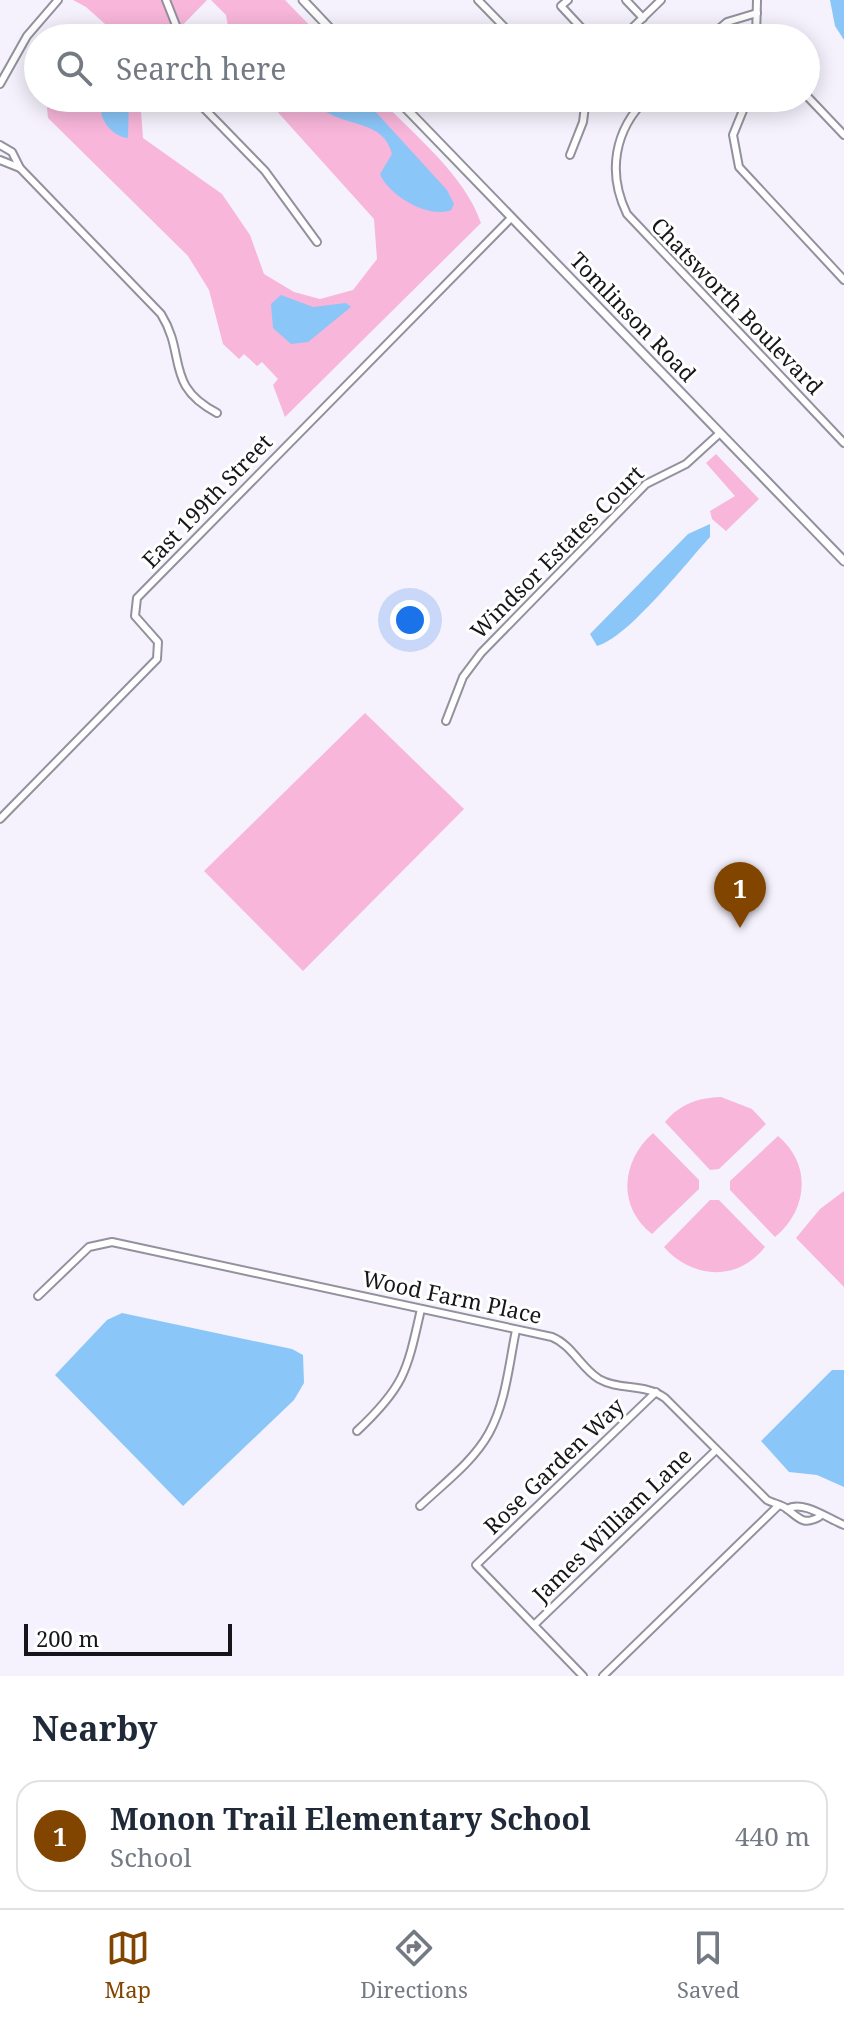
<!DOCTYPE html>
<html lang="en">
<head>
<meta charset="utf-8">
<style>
	:root { --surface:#fff; --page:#f2f2f3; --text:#1f2937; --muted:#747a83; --line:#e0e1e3; --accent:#814500 }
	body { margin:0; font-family:"Noto Serif",serif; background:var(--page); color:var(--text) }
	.scale { position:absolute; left:24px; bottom:20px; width:208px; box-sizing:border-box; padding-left:8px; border:4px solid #161519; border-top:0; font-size:22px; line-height:28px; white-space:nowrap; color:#161519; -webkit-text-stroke:6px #fff; paint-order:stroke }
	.you { position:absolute; left:410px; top:620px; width:28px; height:28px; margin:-20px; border:6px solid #fff; border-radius:50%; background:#1a73e8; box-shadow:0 0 0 12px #1a73e833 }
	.badge { display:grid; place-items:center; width:52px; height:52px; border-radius:50%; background:var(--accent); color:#fff; font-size:26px; font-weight:700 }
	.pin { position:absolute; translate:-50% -66px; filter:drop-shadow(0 2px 4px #0008) }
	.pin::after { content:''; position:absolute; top:42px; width:28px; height:24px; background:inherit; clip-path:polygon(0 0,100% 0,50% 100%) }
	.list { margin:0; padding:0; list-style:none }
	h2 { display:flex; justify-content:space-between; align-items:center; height:104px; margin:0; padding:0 32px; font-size:34px }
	h2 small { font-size:26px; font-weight:400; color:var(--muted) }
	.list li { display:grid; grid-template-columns:52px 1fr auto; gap:24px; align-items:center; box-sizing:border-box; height:112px; margin:0 16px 16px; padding:0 16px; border:2px solid var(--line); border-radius:24px }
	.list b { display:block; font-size:30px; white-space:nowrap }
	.list p { margin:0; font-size:26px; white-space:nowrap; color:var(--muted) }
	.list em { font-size:26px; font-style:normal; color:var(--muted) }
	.icon { flex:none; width:44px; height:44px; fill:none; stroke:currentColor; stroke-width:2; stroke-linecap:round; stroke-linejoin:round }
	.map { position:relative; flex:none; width:844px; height:1676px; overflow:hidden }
	.search { position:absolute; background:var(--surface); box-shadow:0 4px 20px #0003; left:24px; right:24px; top:24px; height:88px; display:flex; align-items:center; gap:20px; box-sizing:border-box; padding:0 28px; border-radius:44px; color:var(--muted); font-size:30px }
	.sheet { height:232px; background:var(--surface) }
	nav { display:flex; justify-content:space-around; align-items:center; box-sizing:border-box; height:112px; border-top:2px solid var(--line); background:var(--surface); font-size:22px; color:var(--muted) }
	nav a { display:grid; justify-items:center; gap:4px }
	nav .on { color:var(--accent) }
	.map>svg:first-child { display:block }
</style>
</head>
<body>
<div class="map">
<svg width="844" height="1676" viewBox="0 0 844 1676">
	<rect width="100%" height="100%" fill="#f5f2fd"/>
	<!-- green -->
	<g fill="#f8b6da">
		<path d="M73,0H207L170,38H109L114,32L86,7Z"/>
		<path d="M211,0H285L322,38H230L226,15Z"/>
		<path d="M55,98H140L143,138L222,194L250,235L264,274L294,292L320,299L353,290L377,259L374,219L265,98H379C414,135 464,174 481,223L285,417L273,385L278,379L262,362L257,366L244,354L239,359L223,344L209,290L188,256L48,118L47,108Z"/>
		<path d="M716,454L759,499L726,531L712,519L710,511L735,496L706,463Z"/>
		<path d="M365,713L464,809L303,971L204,871Z"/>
		<path d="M721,1097L752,1109L766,1124L719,1169L710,1170L665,1122C680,1104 697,1098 721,1097Z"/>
		<path d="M653,1133L699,1180V1189L652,1234C617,1207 621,1161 653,1133Z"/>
		<path d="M778,1136C812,1164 808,1210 775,1237L730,1190V1181Z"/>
		<path d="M844,1191V1287L796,1238L820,1209Z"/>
		<path d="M710,1200H719L765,1247C738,1282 692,1279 664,1247Z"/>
	</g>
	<!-- water -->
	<g fill="#8bc6f9">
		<path d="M830,0H844V40L835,26Z"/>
		<path d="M105,98H129L128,138C111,137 93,114 105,98Z"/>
		<path d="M310,98H363L447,190L454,204L451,210C429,219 389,196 380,174L392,154C383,115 336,131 310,98Z"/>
		<path d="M281,295L313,307L346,303L351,307L308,342L291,344L273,328L271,304Z"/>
		<path d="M710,524V537C686,563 628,638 597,646L590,634L688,534Z"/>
		<path d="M122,1313L292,1349L303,1355L304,1383L294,1400L183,1506L55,1375L107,1320Z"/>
		<path d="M832,1370H844V1487L817,1475L789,1472L761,1441Z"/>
	</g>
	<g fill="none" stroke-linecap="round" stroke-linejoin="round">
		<!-- minor casing -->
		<g stroke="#94919e" stroke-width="10">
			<g id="minor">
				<path d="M166,0L181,38"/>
				<path d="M478,0L515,38"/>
				<path d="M568,0L561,6L588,35"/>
				<path d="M626,0L643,18"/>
				<path d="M622,38L661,0"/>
				<path d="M708,38L727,22L757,13"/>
				<path d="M756,38L757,0"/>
				<path d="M0,84L27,36L58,0"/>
				<path d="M806,95L844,135"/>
				<path d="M194,98L265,171L317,242"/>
				<path d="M647,98C614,130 607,173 627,214L844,443"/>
				<path d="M748,98L733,135L739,167L844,280"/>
				<path d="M0,145L12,152L20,168L161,314C187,356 164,385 217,413"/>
				<path d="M570,155L583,122L586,98"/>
				<path d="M0,160L20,168"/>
				<path d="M446,721L463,677L481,653L646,484L686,464L720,433"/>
				<path d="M0,819L157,659L158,642L135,616L137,598L511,218"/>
				<path d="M38,1296L89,1247L112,1242L552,1337C572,1345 581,1368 599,1379C620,1391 645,1383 665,1398L767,1500C772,1503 783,1505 787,1509C798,1517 803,1526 819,1517"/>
				<path d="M357,1431C405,1386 407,1371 421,1309"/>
				<path d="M420,1506C443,1484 473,1462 489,1433C506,1402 509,1364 516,1330"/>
				<path d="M787,1509C803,1500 827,1518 844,1525"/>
				<path d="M534,1625L715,1451"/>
				<path d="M583,1676L476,1565L656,1392"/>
				<path d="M603,1676L778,1506"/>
			</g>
		</g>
		<!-- tertiary casing -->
		<g stroke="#94919e" stroke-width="11">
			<g id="tertiary">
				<path d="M303,0L339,38"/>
				<path d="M396,98L844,561"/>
			</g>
		</g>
		<!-- minor -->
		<use href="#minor" stroke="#fff" stroke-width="6"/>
		<!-- tertiary -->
		<use href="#tertiary" stroke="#fff" stroke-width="7"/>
	</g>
	<g text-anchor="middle" stroke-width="6" stroke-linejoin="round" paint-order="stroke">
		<!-- street labels -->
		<g font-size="22" fill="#161519" stroke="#fff">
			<text transform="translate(737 306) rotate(46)" y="8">Chatsworth Boulevard</text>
			<text transform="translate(633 317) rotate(46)" y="8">Tomlinson Road</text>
			<text transform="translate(207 501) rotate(-46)" y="8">East 199th Street</text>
			<text transform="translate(557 552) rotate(-45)" y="8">Windsor Estates Court</text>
			<text transform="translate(452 1297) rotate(12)" y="8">Wood Farm Place</text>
			<text transform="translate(554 1466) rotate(-44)" y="8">Rose Garden Way</text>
			<text transform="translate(612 1525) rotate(-44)" y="8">James William Lane</text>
		</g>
	</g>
</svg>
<div class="scale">200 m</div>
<div class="you"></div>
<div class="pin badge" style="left:740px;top:928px">1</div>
<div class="search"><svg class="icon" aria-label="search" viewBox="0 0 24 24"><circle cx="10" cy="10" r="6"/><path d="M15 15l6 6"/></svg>Search here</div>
</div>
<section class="sheet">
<h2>Nearby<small></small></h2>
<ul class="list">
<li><span class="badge">1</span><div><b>Monon Trail Elementary School</b><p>School</p></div><em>440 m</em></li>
</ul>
</section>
<nav>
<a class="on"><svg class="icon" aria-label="map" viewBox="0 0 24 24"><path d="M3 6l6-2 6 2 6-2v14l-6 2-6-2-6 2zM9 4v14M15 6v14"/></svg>Map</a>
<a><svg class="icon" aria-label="directions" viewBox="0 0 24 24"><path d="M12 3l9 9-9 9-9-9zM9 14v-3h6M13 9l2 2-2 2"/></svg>Directions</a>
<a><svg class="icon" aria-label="saved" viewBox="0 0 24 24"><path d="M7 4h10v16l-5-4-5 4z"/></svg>Saved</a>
</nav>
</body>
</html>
